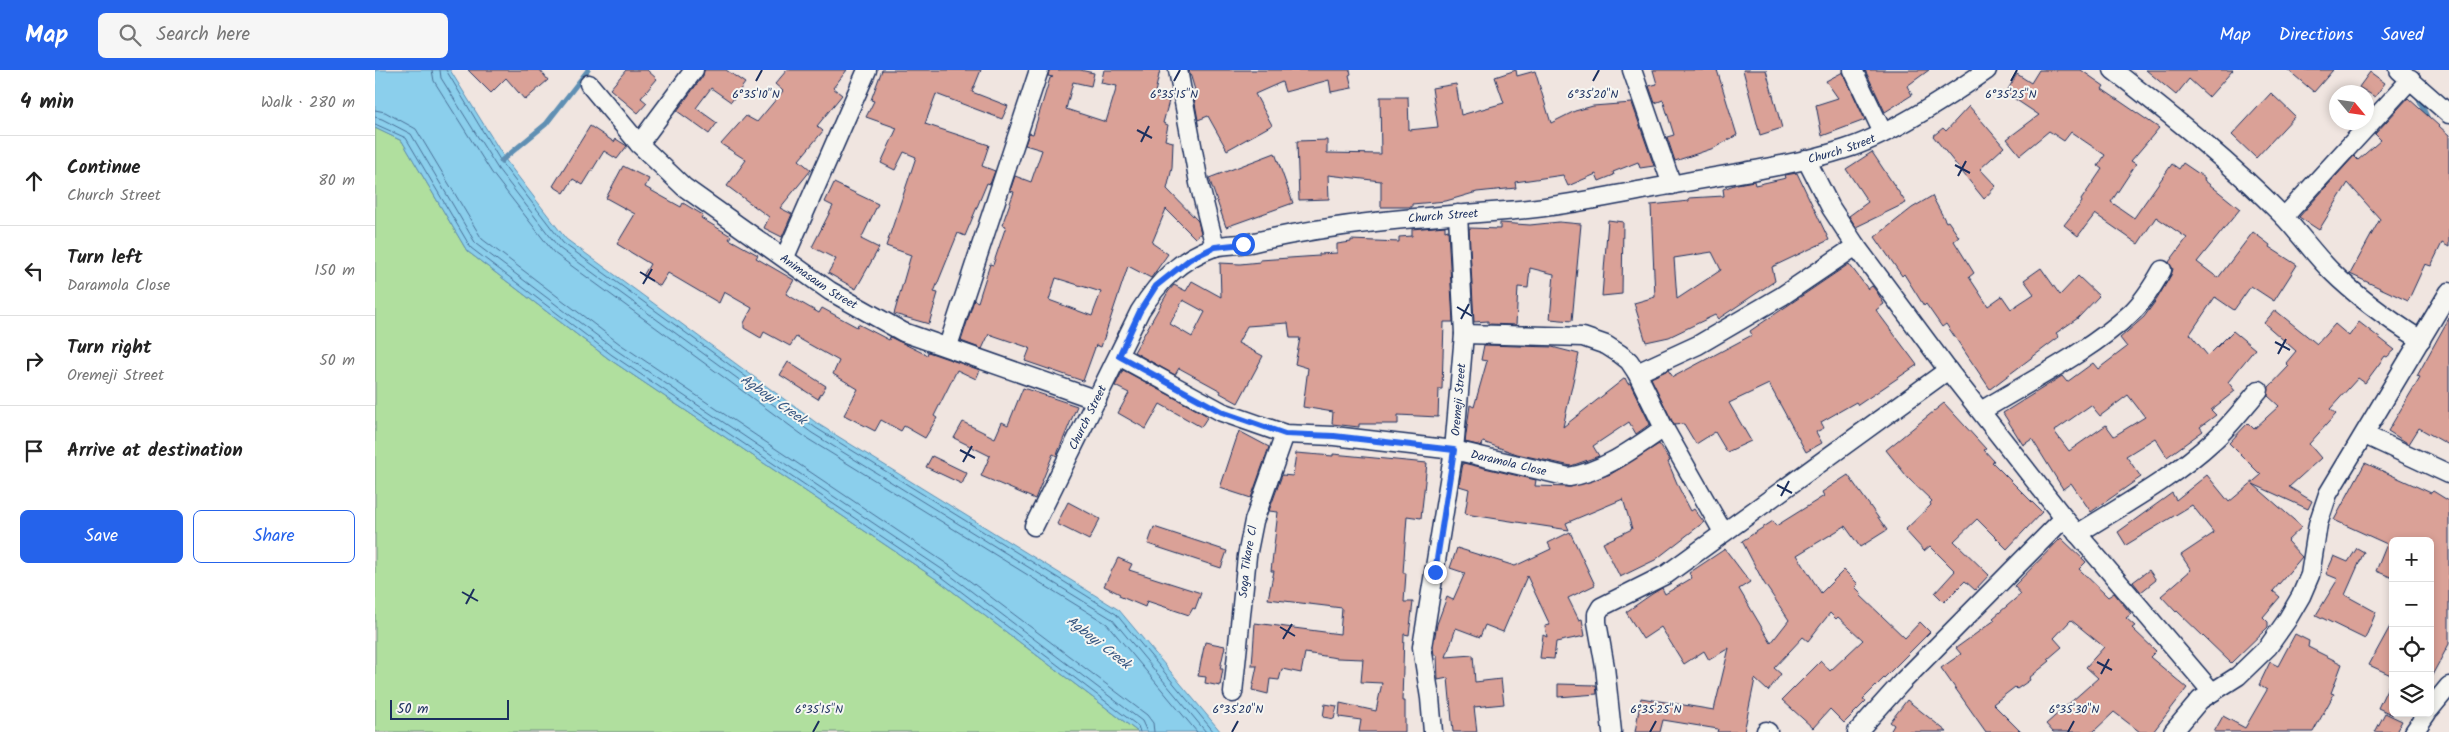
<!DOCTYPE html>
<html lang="en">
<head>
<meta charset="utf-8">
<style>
	:root { --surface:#fff; --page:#f6f6f6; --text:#222; --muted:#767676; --line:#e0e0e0; --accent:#2563eb }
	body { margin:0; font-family:Kalam,sans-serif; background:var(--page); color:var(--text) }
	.controls { position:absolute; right:15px; bottom:15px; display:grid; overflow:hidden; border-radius:8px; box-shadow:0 2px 8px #0003 }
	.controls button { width:45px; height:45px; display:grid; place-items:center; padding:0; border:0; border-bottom:1px solid var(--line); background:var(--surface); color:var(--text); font:25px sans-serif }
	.compass { position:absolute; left:1954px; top:15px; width:45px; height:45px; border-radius:50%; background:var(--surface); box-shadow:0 2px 8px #0003; rotate:119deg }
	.scale { position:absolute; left:15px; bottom:12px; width:119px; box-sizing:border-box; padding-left:5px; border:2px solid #1b2f5e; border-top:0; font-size:14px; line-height:18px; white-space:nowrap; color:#1b2f5e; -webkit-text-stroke:4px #f6f6f2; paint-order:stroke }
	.stop { position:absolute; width:15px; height:15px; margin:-11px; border:4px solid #2563eb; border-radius:50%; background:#fff }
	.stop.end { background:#2563eb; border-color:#fff; box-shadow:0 1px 5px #0008 }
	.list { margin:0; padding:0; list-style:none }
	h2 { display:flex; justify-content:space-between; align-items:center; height:65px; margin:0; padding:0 20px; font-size:21px }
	h2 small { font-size:16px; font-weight:400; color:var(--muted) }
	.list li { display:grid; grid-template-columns:32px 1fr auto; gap:15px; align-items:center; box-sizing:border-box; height:90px; padding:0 20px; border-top:1px solid var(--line) }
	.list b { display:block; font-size:19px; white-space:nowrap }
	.list p { margin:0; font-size:16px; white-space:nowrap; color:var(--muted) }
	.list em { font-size:16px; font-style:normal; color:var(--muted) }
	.actions { display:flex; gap:10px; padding:15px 20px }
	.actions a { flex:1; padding:11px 0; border:1px solid var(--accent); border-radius:8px; text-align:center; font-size:18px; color:var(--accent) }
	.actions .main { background:var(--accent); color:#fff }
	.icon { flex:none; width:28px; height:28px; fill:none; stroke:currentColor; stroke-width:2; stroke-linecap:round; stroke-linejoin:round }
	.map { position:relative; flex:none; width:2074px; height:662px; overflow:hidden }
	header { display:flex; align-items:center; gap:30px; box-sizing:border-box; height:70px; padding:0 25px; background:var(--accent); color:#fff }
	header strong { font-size:24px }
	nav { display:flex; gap:28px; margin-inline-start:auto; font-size:18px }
	.search { width:350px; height:45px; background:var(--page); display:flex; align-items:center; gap:12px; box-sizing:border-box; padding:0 18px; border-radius:8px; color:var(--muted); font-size:19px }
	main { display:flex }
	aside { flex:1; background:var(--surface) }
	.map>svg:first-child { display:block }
</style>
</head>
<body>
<header>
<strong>Map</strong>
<div class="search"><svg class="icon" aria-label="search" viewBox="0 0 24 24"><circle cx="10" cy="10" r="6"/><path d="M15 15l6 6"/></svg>Search here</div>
<nav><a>Map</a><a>Directions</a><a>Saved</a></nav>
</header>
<main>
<aside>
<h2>4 min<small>Walk · 280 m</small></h2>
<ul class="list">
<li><svg class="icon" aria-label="ahead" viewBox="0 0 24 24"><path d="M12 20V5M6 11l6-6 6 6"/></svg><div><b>Continue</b><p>Church Street</p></div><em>80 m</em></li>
<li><svg class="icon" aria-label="left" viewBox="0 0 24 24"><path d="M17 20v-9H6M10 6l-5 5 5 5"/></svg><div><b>Turn left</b><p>Daramola Close</p></div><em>150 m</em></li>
<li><svg class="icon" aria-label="right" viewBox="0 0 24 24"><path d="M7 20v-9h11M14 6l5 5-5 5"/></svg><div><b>Turn right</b><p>Oremeji Street</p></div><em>50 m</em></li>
<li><svg class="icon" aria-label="arrive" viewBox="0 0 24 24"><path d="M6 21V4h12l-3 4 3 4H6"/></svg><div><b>Arrive at destination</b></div></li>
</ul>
<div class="actions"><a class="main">Save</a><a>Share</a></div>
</aside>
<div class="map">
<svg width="2074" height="662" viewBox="0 0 2074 662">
	<rect width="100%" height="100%" fill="#f0e5e0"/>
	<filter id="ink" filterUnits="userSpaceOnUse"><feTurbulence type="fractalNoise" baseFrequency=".02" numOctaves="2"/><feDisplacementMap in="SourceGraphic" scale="10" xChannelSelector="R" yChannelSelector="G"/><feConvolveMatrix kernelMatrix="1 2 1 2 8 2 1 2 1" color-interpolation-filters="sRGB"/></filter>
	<g filter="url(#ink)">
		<!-- green -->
		<path fill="#b0df9e" stroke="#66877e" d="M0,58L27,71L92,181L234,289L564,511L763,662H0Z"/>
		<!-- water -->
		<path fill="#8bcfec" stroke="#5e8fb3" d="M0,0H75L132,92L191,169L443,354L744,540L846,662H763L564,511L234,289L92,181L27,71L0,58Z"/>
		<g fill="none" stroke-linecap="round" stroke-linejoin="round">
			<!-- shore -->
			<g stroke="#486f97" stroke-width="1">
				<path d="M57,0L59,11L117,103L179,183L433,369L732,554L822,662"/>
				<path d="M65,0L66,8L123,99L184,178L437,363L737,549L831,662"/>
				<path d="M71,0L128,95L188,173L441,358L741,544L839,662"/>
				<path d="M0,40L10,42L41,59L107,169L245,274L575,496L772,645L778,653L779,662"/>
				<path d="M0,47L7,49L36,64L101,174L241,280L571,502L767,651L772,662"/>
				<path d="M0,54L31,68L96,178L237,285L567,507L763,656L765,662"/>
			</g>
			<!-- stream -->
			<g stroke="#5e8fb3" stroke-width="5">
				<path d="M2042,25L2054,51"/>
				<path d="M126,91L171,54L213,0"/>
			</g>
		</g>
		<!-- building -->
		<g fill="#daa197" stroke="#1b2f5e" fill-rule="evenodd">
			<path d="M93,0H165L173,10L150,30L131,8L116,23Z"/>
			<path d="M251,0H272L282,9L266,28L272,33L263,43L235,19Z"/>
			<path d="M329,0H351L370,13L356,32L336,18L321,38L342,53L334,64L302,41L328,6Z"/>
			<path d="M412,0H472L458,18L467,25L442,56L448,61L424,90L436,100L405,138L417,144L407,167L389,158L394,147L352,116L371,90L346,74L371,46L382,52L408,21L400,14Z"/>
			<path d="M507,0H606L597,22L633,36L627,49L561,24L550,54L614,75L607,96L620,101L615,114L612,113L590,166L583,163L559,222L563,223L554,254L519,244L536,185L511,176L541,87L529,82L520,100L506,93L522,58L491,47L499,31L496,30Z"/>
			<path d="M674,0H705L719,3L716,16L698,12L691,39L731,52L742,16L726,13L729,0H785L779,27L794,31L788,53L793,55L790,70L798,72L797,98L792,119L823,151L826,163L820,168L791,139L777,173L793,184L776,208L753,196L726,277L721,275L708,311L650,291L655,278L614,264L607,279L586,271L599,230L603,232L615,194L618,195L631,156L627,155L639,122L635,121L640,106L656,112L667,80L650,75L654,63L658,64L675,8L678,7L673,6ZM681,208L726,222L717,246L674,230Z"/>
			<path d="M814,0H975L976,4L974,5L977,18L956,22L954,10L910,22L907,12L880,24L897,55L852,80L833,46L823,50L819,28L822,27Z"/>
			<path d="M1141,0L1142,6L1160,1L1176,53L1200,41L1218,36L1257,33L1279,96L1265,98L1263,92L1238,102L1239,105L1224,111L1221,104L1193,116L1188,105L1140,112L1141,118L1102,122L1071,131L1037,134V137H1006V111L953,105L954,129L924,130L922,71L952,70V83L1006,84L1005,27H1033L1034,60L1063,57L1057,18L1081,14L1086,45L1129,33L1120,7Z"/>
			<path d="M1278,0H1342L1362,65L1339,78L1300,91L1292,67L1299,65L1288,30L1280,33L1274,16L1282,14Z"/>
			<path d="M1368,0H1391L1407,58L1385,65Z"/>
			<path d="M1490,0H1554L1532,16L1537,25L1510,42Z"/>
			<path d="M1664,0H1706L1729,16L1727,19L1784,58L1756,91L1761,94L1736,132L1759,148L1797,94L1804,99L1808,93L1830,108L1829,110L1865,139L1822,192L1843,208L1878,162L1895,175L1894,177L1922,195L1899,231L1876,216L1859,240L1840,227L1815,264L1833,286L1858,261L1880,279L1853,312L1860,321L1836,340L1841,345L1825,357L1828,361L1792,387L1780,368L1751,386L1766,407L1716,442L1696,413L1688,419L1657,369L1648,375L1628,343L1687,306L1692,312L1718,293L1723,299L1752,277L1745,268L1769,247L1782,229L1796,205L1798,199L1794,192L1812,168L1781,147L1763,174L1720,144L1703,166L1689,155L1707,132L1706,130L1727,99L1723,96L1730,85L1696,62L1689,71L1674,61L1645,85L1632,69L1664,45L1631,23L1642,4L1656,13ZM1753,325L1770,347L1739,366L1731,355L1694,381L1679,361L1716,335L1725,346Z"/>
			<path d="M1771,0H1858L1834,27L1814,9L1801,25Z"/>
			<path d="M1913,0H1958L1939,22Z"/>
			<path d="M1468,2L1490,50L1447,66L1441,35L1463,28L1451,11Z"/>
			<path d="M1995,2L2010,13L2000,27L1984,17Z"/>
			<path d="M1896,23L1920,46L1881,88L1857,65Z"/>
			<path d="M2033,28L2074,65V177L2067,173L2056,196L2050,194L2033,231L1975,204L2005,149L1973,113L1944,160L1924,147L1979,86L1983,90L2006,70L2000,64Z"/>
			<path d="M1594,36L1629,77L1605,99L1621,116L1609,129L1558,66L1568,58L1571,61Z"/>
			<path d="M215,56L239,72L241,69L252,76L242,89L229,81L208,115L198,109L189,123L178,116Z"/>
			<path d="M1497,82L1531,133L1481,157L1474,146L1493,132L1471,99Z"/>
			<path d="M900,83L918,133L851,157L834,108Z"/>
			<path d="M248,96L274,109L270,117L306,137L308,133L328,145L326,148L356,166L354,169L383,185L381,188L419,210L411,224L444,243L447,238L482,257L483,254L514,270L515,267L552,285L553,282L605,300L601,309L582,300L559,346L562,348L550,368L529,356L526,361L506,350L500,361L469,345L483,319L458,304L464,291L421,267L415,276L389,262L386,268L369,258V253L377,238L349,222L344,233L293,203L285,216L268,206L275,194L242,174L260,144L231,128Z"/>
			<path d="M1422,103L1454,170L1397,197L1400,211L1343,249L1340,245L1294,267L1271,272L1259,233L1280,227L1276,135L1314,131V128L1349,126L1348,119L1362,114L1379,111L1380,115L1411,108L1410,105ZM1337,182L1346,200L1302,229L1299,188Z"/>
			<path d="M459,113L503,134L486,169L504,178L481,219L453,203L461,189L437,177L458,136L450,132Z"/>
			<path d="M1557,126L1571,152L1573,151L1584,167L1579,171L1599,203L1594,207L1613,236L1627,226L1636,239L1659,224L1649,210L1666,198L1685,225L1703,206L1724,226L1703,248L1681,263L1684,267L1615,319L1571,254L1567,257L1551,234L1549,236L1529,204L1527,206L1500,167L1537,138Z"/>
			<path d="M1233,150L1248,152L1247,224L1227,226Z"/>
			<path d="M1184,152L1206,154L1197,251L1175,249L1179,204L1155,198L1153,218L1143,217L1141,255L1113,254V251L1099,252L1094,158L1125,159V153L1155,155Z"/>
			<path d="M1070,156V161L1073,160L1078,252H1069L1067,319H1064L1063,347L1023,345V354H984V357L957,354L958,342L928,337L933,298L920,294L925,268H915L913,253L872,256L863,273L888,286L863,333L845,323L846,321L804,298L800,305L759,282L793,222L799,215L811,221L817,211L846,227L845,193L865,194L885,192V190L944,186V184L962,183V174L976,172V170L1024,172V167L1037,166V159ZM808,230L830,242L817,267L795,254Z"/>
			<path d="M1474,194L1493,219L1497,216L1502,222L1509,234L1501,240L1542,295L1483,335L1481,332L1446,352L1449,358L1441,362L1447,373L1431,382L1394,314L1354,333L1376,371L1352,382L1340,362L1321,374L1309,354L1299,355L1276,308L1293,300L1298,307L1377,265L1375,261Z"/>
			<path d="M1900,240L1942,274L1960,254L1974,266L1984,252L2020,280L2012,287L2010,286L1990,313L1983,308L1955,339L1961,344L1934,374L1946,388L1914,417L1937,431L1933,439L1878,414L1927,457L1912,471L1927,487L1898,521L1905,527L1888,547L1893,552V557L1856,593L1802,541L1801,542L1786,526L1816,500L1806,485L1839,463L1817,435L1751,475L1743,462L1797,423L1801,430L1832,405L1854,432L1886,405L1854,373L1873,353L1879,359L1904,336L1893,326L1894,317L1914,296L1911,293L1921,281L1889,253Z"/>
			<path d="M2074,248V375L2044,358L2034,374L2013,361L2045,307L2042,306Z"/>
			<path d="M1109,275L1177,277L1204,284L1188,357L1250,308L1253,314L1255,313L1275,354L1261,364L1254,352L1218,376L1224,386L1196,396L1142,384L1108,372L1107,376L1090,372L1095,335L1099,337L1112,291L1106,290Z"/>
			<path d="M413,292L451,316L443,329L405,305Z"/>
			<path d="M748,300L833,346L826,357L785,334L771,359L743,343L754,323L740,316Z"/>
			<path d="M648,318L702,336L683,382L682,386L678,384L660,429L606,406L615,386L579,368L588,352L620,368L627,352L633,355Z"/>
			<path d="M1569,333L1611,379L1609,380L1619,391L1617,392L1667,442L1632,479L1602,449L1579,471L1614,505L1600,520L1590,511L1569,532L1560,523L1580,501L1555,476L1549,481L1530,460L1556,435L1555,433L1557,431L1534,409L1511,380Z"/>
			<path d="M864,361L894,377L876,428L845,418Z"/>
			<path d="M1284,374L1295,391L1293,392L1304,418L1316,441L1319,439L1329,452L1280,490L1245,507L1228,473L1257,459L1248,429L1191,453L1194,460L1090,444L1094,419L1084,416L1088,393L1161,410L1160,416L1196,417L1236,404Z"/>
			<path d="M921,383L958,386V384L1052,393L1046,448L1032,446L1028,503H1031L1029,532H1038L1034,565L1029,564L1027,631H1030V662H984L986,650L964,647L965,633L1001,641L1007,613L986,612L988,589L962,588L930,583L926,603L907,599L904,610L895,609L893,624L877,620L882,596H877L880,553L965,564L967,538L893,529L899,501H896L903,442L894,441L907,405L918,406Z"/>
			<path d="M557,386L592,403L587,414L551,397Z"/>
			<path d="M1990,393L2056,423L2058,421L2074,431V574L2055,609V471H2018V508L2001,501L2012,474L1959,450Z"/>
			<path d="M1473,405L1512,460L1485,477L1470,456L1422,485L1446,523L1469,500L1483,514L1480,517L1487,524L1485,525L1530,568L1545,552L1555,562L1488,629L1491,631L1469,653L1455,639L1438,658L1407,630L1446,591L1455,601L1488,570L1463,547L1461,549L1455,543L1433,571L1428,567L1399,598L1406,604L1393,621L1380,609L1369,662H1342L1343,659L1288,650L1285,662H1260L1266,628L1339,640L1354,578L1334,590L1329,581L1309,594L1286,557L1268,569L1251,542L1277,524L1287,518L1290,524L1317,508L1314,503L1350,479L1375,512L1364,519L1396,573L1414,550L1389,513L1367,471L1398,451L1401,456L1449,426L1447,422Z"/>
			<path d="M693,432L725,449L714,470L682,454Z"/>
			<path d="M779,457L852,481L846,498L773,474Z"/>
			<path d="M1195,462L1220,515L1193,528L1204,550L1207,549L1210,566L1181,572L1179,589L1165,588L1168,565L1172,567L1170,556L1175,555L1152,506L1128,562L1110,555L1105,567L1081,558L1071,587L1098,585L1100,612L1126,609L1129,634L1099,637L1102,662H1078L1073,608L1063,610L1062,585H1059L1058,577L1062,554L1072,527L1078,530L1090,503L1075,498L1082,478L1140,496L1176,479L1173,473Z"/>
			<path d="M1686,468L1711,492L1704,499L1733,527L1739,523L1756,544L1751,548L1760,556L1757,558L1781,581L1775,587L1812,618L1778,662H1765L1739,642L1718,662H1678L1671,654L1723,608L1711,597L1729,577L1696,550L1679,568L1687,577L1673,589L1675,591L1654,608L1655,610L1642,619L1640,617L1618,634L1646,662H1611L1566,598L1586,584L1581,578L1620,550L1618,548L1646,524L1639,516Z"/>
			<path d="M1982,478L1989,482L1970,525L2001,542L1990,569L1941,545L1963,509L1951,504L1959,486L1973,492Z"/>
			<path d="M743,488L757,494L754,500L826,523L820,539L818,538L814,545L772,531L770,537L744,526L745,524L729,516Z"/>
			<path d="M1774,500L1781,510L1766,522L1758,512Z"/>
			<path d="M2018,551V645L2003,638L2018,606L1994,595Z"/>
			<path d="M1920,564L1934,571L1933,577L1967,594L1956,623L1959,624L1938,662H1839L1848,646L1870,658L1892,620L1884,615L1895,592L1903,596Z"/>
			<path d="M830,572L850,576L845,599H848L845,616L830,613L831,607L823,606Z"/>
			<path d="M1183,614L1221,615L1222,624L1183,627Z"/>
			<path d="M1532,630L1572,662H1515L1519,655L1515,652Z"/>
			<path d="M950,634L962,636L959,649L948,647Z"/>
			<path d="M2010,643L2027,651L2021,662H2000Z"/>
		</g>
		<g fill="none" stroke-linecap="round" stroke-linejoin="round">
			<!-- minor casing -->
			<g stroke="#1b2f5e" stroke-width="21">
				<g id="minor">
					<path d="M803,0L824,113L840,177"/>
					<path d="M1257,0L1297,115"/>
					<path d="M1478,0L1508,63"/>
					<path d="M1738,0C1797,46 1856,93 1908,146C1925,164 1939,184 1956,201C1983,228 2013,249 2046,270"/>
					<path d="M2024,0L2074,44"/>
					<path id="s1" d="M214,14L264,74L309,117L455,221L528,262L722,330"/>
					<path d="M264,74L319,0"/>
					<path d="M1431,89L1456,138L1481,176L1573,300L1689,448L1837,622"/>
					<path d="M1909,147L2036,9"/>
					<path d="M410,187L492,0"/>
					<path d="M1089,264L1208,267L1231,275L1245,284L1254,291L1262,303L1289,358L1348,462"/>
					<path d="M573,276L664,0"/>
					<path id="s2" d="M744,286L847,342L910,364L959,366L1079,380L1194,407C1230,401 1259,378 1289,358"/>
					<path d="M1262,303L1323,275L1407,226L1481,176"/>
					<path d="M1606,341C1655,311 1714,282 1756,243C1769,231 1778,216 1787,200"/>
					<path d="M1990,365L2074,404"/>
					<path id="s3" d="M659,456L765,241C784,211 805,189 839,177C850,174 863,175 875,173C959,153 1045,147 1131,141C1188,137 1249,123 1306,113C1360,103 1417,96 1470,79C1515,65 1573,27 1612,0"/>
					<path d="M1702,464C1748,435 1798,408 1838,371C1855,356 1869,337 1884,320"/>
					<path id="s4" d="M858,623L872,486L879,451L910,364"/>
					<path d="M2055,639L2074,616"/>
					<path d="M1391,661L1393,662"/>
					<path id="s5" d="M1058,662L1055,628L1047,577L1079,380L1089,264L1083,144"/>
					<path d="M1237,662L1230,597L1222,552V544L1226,537L1292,504L1573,300"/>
					<path d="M1482,662L1527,612L1689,448"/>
					<path d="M1798,662L1825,630L1863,606L1893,577L1912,550L1926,526L1935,505L1943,454L1953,424L2074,222"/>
					<path d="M2039,662L2052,643"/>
				</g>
			</g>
			<!-- minor -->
			<use href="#minor" stroke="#f6f6f2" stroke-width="18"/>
		</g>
	</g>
	<g fill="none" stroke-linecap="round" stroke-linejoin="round" filter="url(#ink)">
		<!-- route -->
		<path stroke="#2563eb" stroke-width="6" d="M868,174L840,177L815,189L781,216L765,241L744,286L847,342L910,364L959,366L1079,380L1060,502"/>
	</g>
	<!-- ticks -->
	<path fill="none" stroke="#1b2f5e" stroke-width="2" d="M381,11L387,0M799,11L805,0M1218,11L1224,0M1636,11L1642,0M762,60L777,68M766,72L774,56M1580,95L1595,103M1583,106L1591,91M265,202L280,211M268,214L277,199M1082,237L1097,246M1086,249L1094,234M1900,272L1915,280M1903,284L1911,269M585,380L600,388M588,392L597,376M1402,415L1417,423M1406,426L1414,411M87,522L103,531M91,534L99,519M905,557L920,566M908,569L917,554M1722,592L1737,600M1726,604L1734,589M438,662L444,651M857,662L863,651M1275,662L1281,651M1693,662L1699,651"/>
	<g text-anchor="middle" stroke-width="4" stroke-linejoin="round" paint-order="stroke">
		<!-- street labels -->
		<g font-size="12" fill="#1b2f5e" stroke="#f6f6f2">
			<text dy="4" stroke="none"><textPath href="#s3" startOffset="976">Church Street</textPath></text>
			<text dy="4" stroke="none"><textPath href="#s3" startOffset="571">Church Street</textPath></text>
			<text dy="4" stroke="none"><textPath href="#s1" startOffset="305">Animasaun Street</textPath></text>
			<text dy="4" stroke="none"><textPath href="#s5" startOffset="336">Oremeji Street</textPath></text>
			<text dy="4" stroke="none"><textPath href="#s3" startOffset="121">Church Street</textPath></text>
			<text dy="4" stroke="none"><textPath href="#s2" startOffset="410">Daramola Close</textPath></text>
			<text dy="4" stroke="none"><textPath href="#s4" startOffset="132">Soga Tikare Cl</textPath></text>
		</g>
		<!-- water labels -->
		<g font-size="14" font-style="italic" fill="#375782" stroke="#f6f6f2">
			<text transform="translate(399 329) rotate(35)" y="5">Agboyi Creek</text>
			<text transform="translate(724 572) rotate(38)" y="5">Agboyi Creek</text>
		</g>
	</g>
	<g font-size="12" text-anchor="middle" fill="#1b2f5e" stroke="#f6f6f2" stroke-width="4" stroke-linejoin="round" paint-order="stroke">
		<text x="381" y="28">6°35'10"N</text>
		<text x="799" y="28">6°35'15"N</text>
		<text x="1218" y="28">6°35'20"N</text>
		<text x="1636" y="28">6°35'25"N</text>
		<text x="444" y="643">6°35'15"N</text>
		<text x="863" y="643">6°35'20"N</text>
		<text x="1281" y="643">6°35'25"N</text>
		<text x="1699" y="643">6°35'30"N</text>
	</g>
</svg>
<div class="controls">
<button>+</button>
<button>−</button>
<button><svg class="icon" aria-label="locate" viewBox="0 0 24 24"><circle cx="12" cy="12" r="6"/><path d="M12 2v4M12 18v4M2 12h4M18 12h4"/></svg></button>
<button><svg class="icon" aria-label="layers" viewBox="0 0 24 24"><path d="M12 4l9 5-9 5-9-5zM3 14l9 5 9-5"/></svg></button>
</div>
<svg class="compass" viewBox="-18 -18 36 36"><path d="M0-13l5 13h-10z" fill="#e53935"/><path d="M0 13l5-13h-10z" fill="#767676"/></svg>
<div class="scale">50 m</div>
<div class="stop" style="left:868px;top:174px"></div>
<div class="stop end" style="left:1060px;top:502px"></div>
</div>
</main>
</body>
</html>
